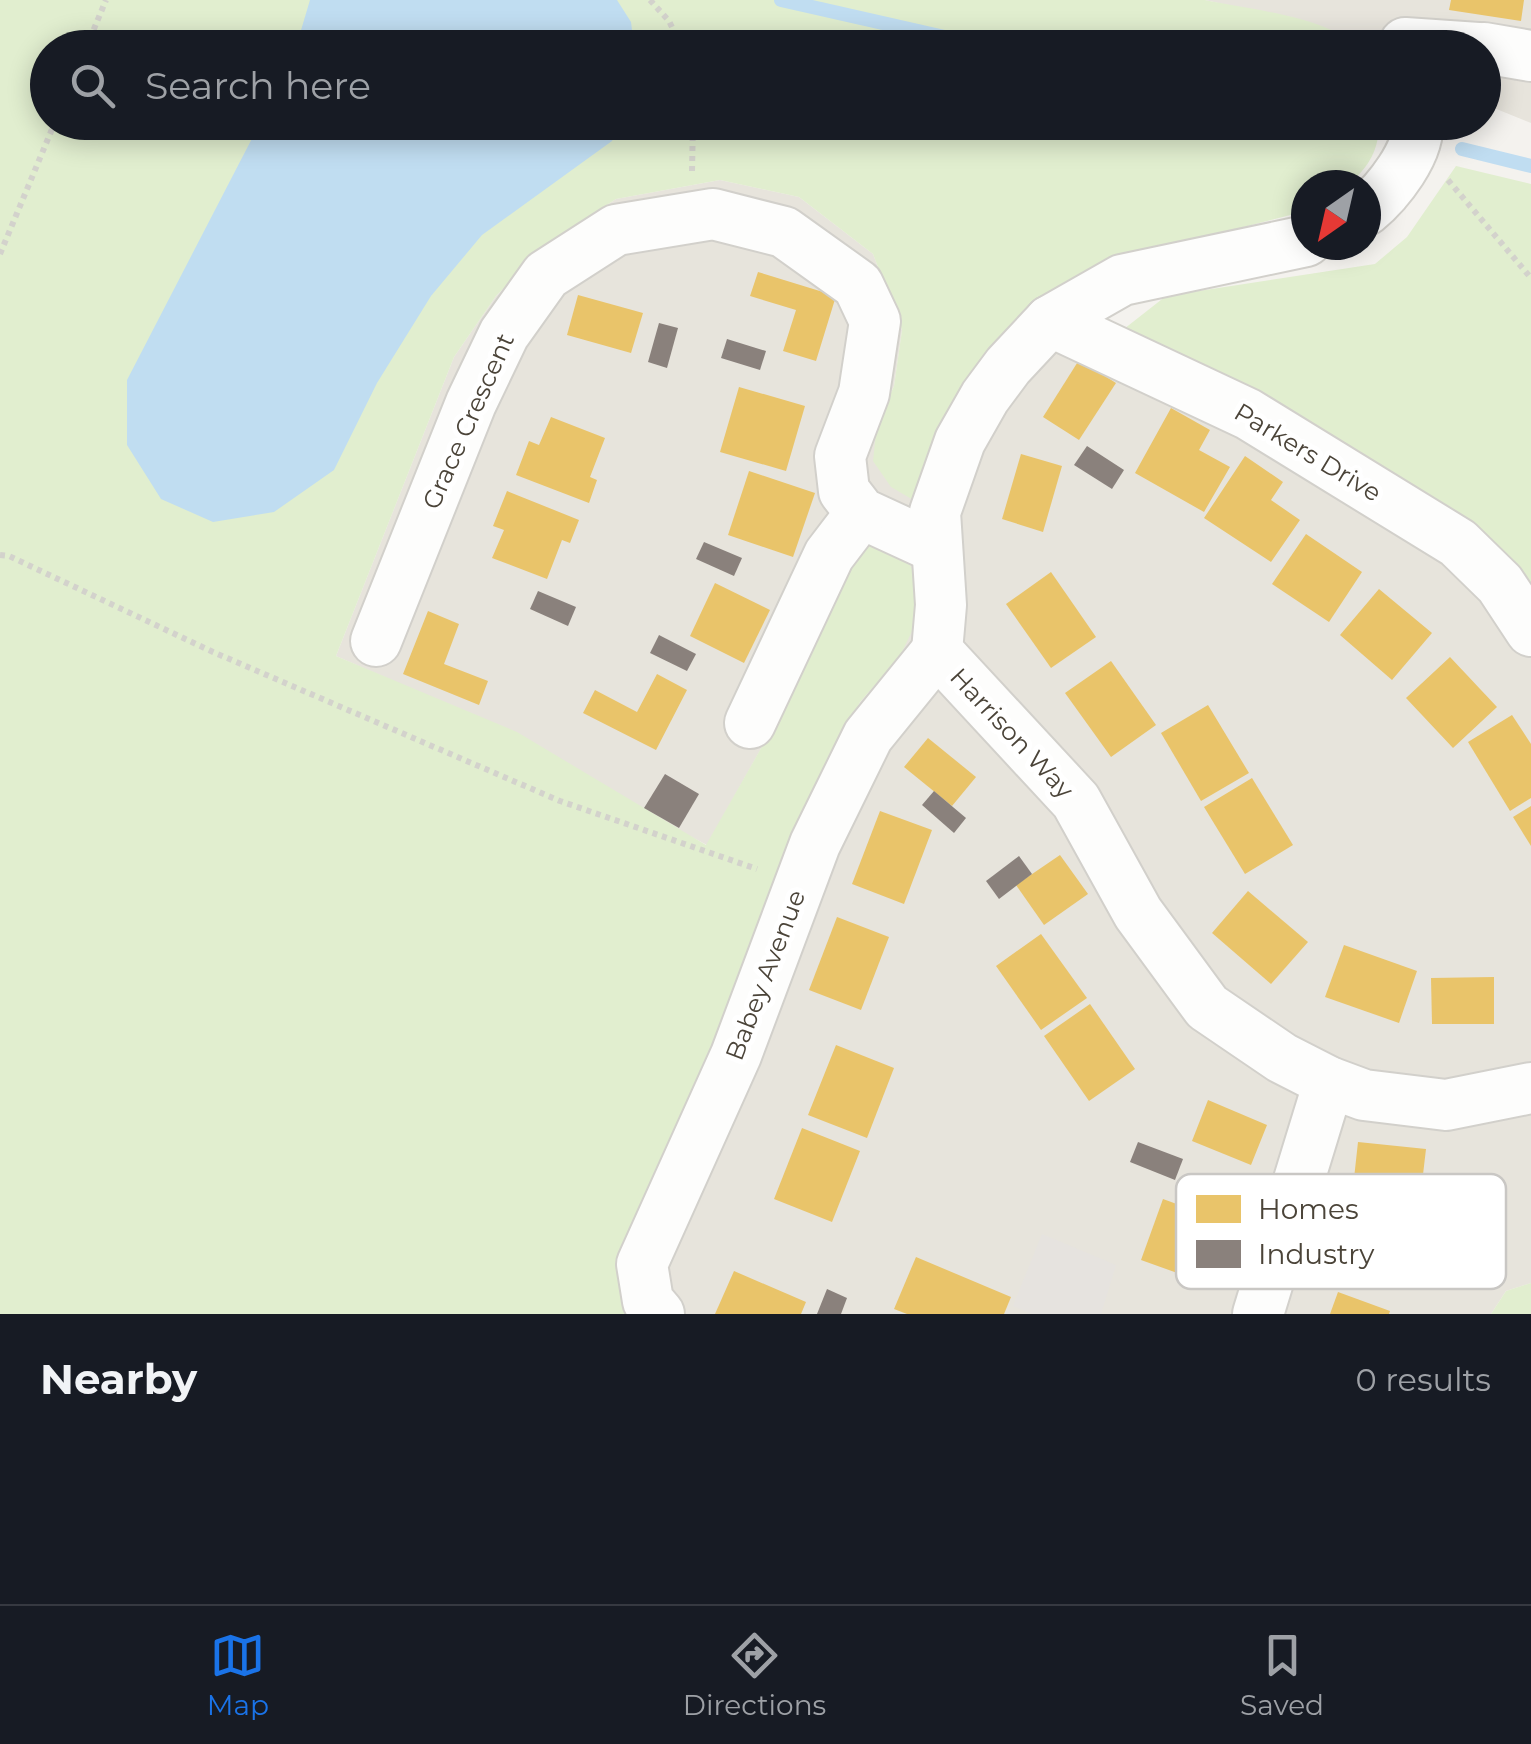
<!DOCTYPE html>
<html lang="en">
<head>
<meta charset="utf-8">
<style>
	:root { --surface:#171b24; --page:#20242c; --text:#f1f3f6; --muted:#9ea1a6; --line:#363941; --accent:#1a73e8 }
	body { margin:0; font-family:Montserrat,sans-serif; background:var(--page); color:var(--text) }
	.compass { position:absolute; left:1291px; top:170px; width:90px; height:90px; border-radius:50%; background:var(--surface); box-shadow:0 5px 25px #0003; rotate:214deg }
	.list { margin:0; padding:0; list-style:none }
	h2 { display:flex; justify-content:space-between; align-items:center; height:130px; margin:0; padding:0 40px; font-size:42px }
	h2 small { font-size:32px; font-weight:400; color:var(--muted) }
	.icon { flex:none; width:55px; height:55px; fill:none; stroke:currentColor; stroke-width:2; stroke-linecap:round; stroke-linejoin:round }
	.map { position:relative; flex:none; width:1531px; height:1314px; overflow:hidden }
	.search { position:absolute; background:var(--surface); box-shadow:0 5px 25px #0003; left:30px; right:30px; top:30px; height:110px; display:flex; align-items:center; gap:25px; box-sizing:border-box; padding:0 35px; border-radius:55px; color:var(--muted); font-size:38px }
	.sheet { height:290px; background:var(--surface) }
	nav { display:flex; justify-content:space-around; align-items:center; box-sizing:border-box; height:140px; border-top:2px solid var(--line); background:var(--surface); font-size:28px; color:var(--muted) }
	nav a { display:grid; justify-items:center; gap:5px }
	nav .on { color:var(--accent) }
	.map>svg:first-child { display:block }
</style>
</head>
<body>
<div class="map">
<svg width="1531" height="1314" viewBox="0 0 1531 1314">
	<rect width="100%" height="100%" fill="#f4f2ee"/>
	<!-- residential -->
	<g fill="#e7e4dc">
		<path d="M1205,0H1531V123L1484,104V48L1364,47L1314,24Z"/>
		<path d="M720,180L799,197L873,254L902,330L894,386L877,423L941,426L997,340L1037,302L1531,594V1283L1506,1291L1491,1314H635L807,819L860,702L899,659L768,736L707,845L396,682L336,656L454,357L496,296L548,243L616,199Z"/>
	</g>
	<!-- green -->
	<g fill="#e1eecf">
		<path d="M0,0H1205C1246,9 1327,16 1357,47L48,48V122L1380,123C1377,153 1371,163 1349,185H1306V211L1119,259L1036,302L997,340L941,426L915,501L891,487L873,461L877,423L894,386L902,330L873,254L799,197L720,180L616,199L548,243L496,296L454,357L336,656L517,732L706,845L768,736L826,605L864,544L886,546L906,557L917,579V621L899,658L860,702L807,819L635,1314H0Z"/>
		<path d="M1456,166L1531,184V594L1115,336L1166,296L1375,264L1407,237Z"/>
		<path d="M1531,1283V1314H1491L1506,1291Z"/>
	</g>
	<!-- parking -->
	<path fill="#e6e3df" d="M1042,1234L1116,1265L1101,1314H1032L1013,1306Z"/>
	<!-- water -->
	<g fill="#c0ddf1">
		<path d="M310,0H617L631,22L634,47H296Z"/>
		<path d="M260,123H620L612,141L482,235L431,296L377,383L334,470L274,512L213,522L161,499L127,445V380Z"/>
	</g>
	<!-- homes -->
	<g fill="#e9c46a">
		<path d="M1451,0H1524L1521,21L1449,10Z"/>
		<path d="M758,272L836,296L816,361L783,351L796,310L750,296Z"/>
		<path d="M578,295L643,313L631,353L567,335Z"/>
		<path d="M1079,360L1116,383L1079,440L1043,417Z"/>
		<path d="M739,387L805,406L786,471L720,452Z"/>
		<path d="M1171,408L1210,430L1199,450L1230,467L1204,512L1135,473Z"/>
		<path d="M551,417L605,438L590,477L597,480L589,503L516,475L529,441L539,445Z"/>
		<path d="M1021,454L1062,466L1043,532L1002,519Z"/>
		<path d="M1245,456L1283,482L1271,500L1300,520L1271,562L1204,518Z"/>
		<path d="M749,471L815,493L793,557L728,535Z"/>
		<path d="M507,491L579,520L570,543L562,540L547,579L492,558L504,530L493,526Z"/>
		<path d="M1306,534L1362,572L1329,622L1272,584Z"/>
		<path d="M1051,572L1096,637L1051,668L1006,604Z"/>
		<path d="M715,583L770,610L744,663L690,636Z"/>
		<path d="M1379,589L1432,633L1392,680L1340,635Z"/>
		<path d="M428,611L459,624L444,664L488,681L479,705L403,674Z"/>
		<path d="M1450,657L1497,707L1453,748L1406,698Z"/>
		<path d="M1111,661L1156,725L1111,757L1065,693Z"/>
		<path d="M657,674L687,690L656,750L583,713L595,690L637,712Z"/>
		<path d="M1208,705L1249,773L1201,801L1161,733Z"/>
		<path d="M1512,715L1531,744V798L1510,811L1468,742Z"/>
		<path d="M928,738L976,777L952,806L904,767Z"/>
		<path d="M1252,778L1293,845L1245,874L1204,807Z"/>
		<path d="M1531,806V846L1513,817Z"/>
		<path d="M880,811L932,830L904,904L852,884Z"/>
		<path d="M1060,855L1088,894L1044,925L1016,885Z"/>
		<path d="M1248,891L1308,942L1271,984L1212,933Z"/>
		<path d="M837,917L889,937L861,1010L809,990Z"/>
		<path d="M1041,934L1087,998L1041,1030L996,966Z"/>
		<path d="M1344,945L1417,971L1399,1023L1325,997Z"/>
		<path d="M1494,977V1024H1432L1431,978Z"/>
		<path d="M1090,1004L1135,1069L1089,1101L1044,1036Z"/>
		<path d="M836,1045L894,1068L867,1138L808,1115Z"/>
		<path d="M1208,1100L1267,1125L1251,1165L1192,1141Z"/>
		<path d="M802,1128L860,1151L832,1222L774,1199Z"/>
		<path d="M1358,1142L1426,1149L1422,1183L1380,1179L1375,1226L1349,1224Z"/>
		<path d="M1163,1199L1215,1218L1194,1279L1141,1260Z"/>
		<path d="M916,1257L1011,1297L1004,1314H907L894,1309Z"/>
		<path d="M734,1271L806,1302L801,1314H715Z"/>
		<path d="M1338,1292L1390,1311L1389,1314H1330Z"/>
	</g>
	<!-- industry -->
	<g fill="#8a817c">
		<path d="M659,323L678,328L667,368L648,362Z"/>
		<path d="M727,339L766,351L760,370L721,358Z"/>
		<path d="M1087,446L1124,470L1112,489L1074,465Z"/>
		<path d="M704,542L742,558L734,576L696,559Z"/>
		<path d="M538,591L576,607L568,626L530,609Z"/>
		<path d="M659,635L696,654L687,671L650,653Z"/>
		<path d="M665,774L699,794L679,828L644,808Z"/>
		<path d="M934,791L966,818L954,833L922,805Z"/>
		<path d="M1019,856L1032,874L999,899L986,881Z"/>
		<path d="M1138,1142L1183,1159L1175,1180L1130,1162Z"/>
		<path d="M827,1289L847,1298L841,1314H817Z"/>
	</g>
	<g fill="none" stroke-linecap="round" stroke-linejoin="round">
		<!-- stream -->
		<g stroke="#c0ddf1" stroke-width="14">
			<path d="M781,0L993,48"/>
			<path d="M1328,122L1336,124"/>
			<path d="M1462,149L1531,166"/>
		</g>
		<!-- minor casing -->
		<g stroke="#d2d0cb" stroke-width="54">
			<g id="minor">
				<path d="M1405,43L1478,48"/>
				<path d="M1484,48L1531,56"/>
				<path d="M1366,210C1387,193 1421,151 1417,122"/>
				<path d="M1306,241L1122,280L1050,321L1008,366L985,397L960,441L935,512L941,605L937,651L1076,801L1138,913L1207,1007L1282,1058L1329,1082L1364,1095L1446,1105L1531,1088"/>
				<path d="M1050,321L1248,414L1458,543L1500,584L1531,631"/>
				<path d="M376,641L471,403L504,334L546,275L616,230L713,214L784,232L858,285L875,321L864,393L840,456L844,491L861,513L937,548"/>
				<path d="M750,723L829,555L861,513"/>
				<path d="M659,1314L648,1301L642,1264L736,1055L815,844L868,736L937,651"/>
				<path d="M1258,1314L1329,1082"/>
			</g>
		</g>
		<!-- path -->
		<g stroke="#d3d2cc" stroke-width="6" stroke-dasharray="5 5" stroke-linecap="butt">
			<path d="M650,0L669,21L682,48"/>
			<path d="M86,48L106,0"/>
			<path d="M692,171L693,122"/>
			<path d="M1448,180L1531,278"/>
			<path d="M0,254L55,122"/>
			<path d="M0,555L9,556L213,652L560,801L757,869"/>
		</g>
		<!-- minor -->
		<use href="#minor" stroke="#fdfdfc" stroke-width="50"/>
	</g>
	<g text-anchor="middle" stroke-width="10" stroke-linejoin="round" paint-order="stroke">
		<!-- street labels -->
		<g font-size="25" fill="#4b4439" stroke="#fff">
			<text transform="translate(468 421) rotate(-66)" y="9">Grace Crescent</text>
			<text transform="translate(1308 452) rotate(31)" y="9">Parkers Drive</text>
			<text transform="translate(1012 733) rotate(47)" y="9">Harrison Way</text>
			<text transform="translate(765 975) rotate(-69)" y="9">Babey Avenue</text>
		</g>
	</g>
	<!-- legend -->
	<rect x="1176" y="1174" width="330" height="115" rx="15" fill="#fff" stroke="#c9c7c4" stroke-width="2.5"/>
	<rect x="1196" y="1195" width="45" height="28" fill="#e9c46a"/>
	<rect x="1196" y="1240" width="45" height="28" fill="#8a817c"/>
	<g font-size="28" fill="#4b4439">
		<text x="1258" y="1219">Homes</text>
		<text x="1258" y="1264">Industry</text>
	</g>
</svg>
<svg class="compass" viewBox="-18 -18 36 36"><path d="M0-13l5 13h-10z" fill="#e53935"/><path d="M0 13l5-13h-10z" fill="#9ea1a6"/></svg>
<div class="search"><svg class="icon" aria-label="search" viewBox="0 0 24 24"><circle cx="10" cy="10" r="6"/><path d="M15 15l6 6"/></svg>Search here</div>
</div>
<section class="sheet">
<h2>Nearby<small>0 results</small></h2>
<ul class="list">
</ul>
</section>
<nav>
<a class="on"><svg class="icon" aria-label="map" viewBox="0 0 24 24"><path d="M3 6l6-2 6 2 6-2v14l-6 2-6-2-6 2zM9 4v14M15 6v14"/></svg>Map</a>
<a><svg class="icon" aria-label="directions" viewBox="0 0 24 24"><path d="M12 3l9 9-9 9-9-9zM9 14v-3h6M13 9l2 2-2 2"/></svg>Directions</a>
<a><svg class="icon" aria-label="saved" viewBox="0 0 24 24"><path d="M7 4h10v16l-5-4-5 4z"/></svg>Saved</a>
</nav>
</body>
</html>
